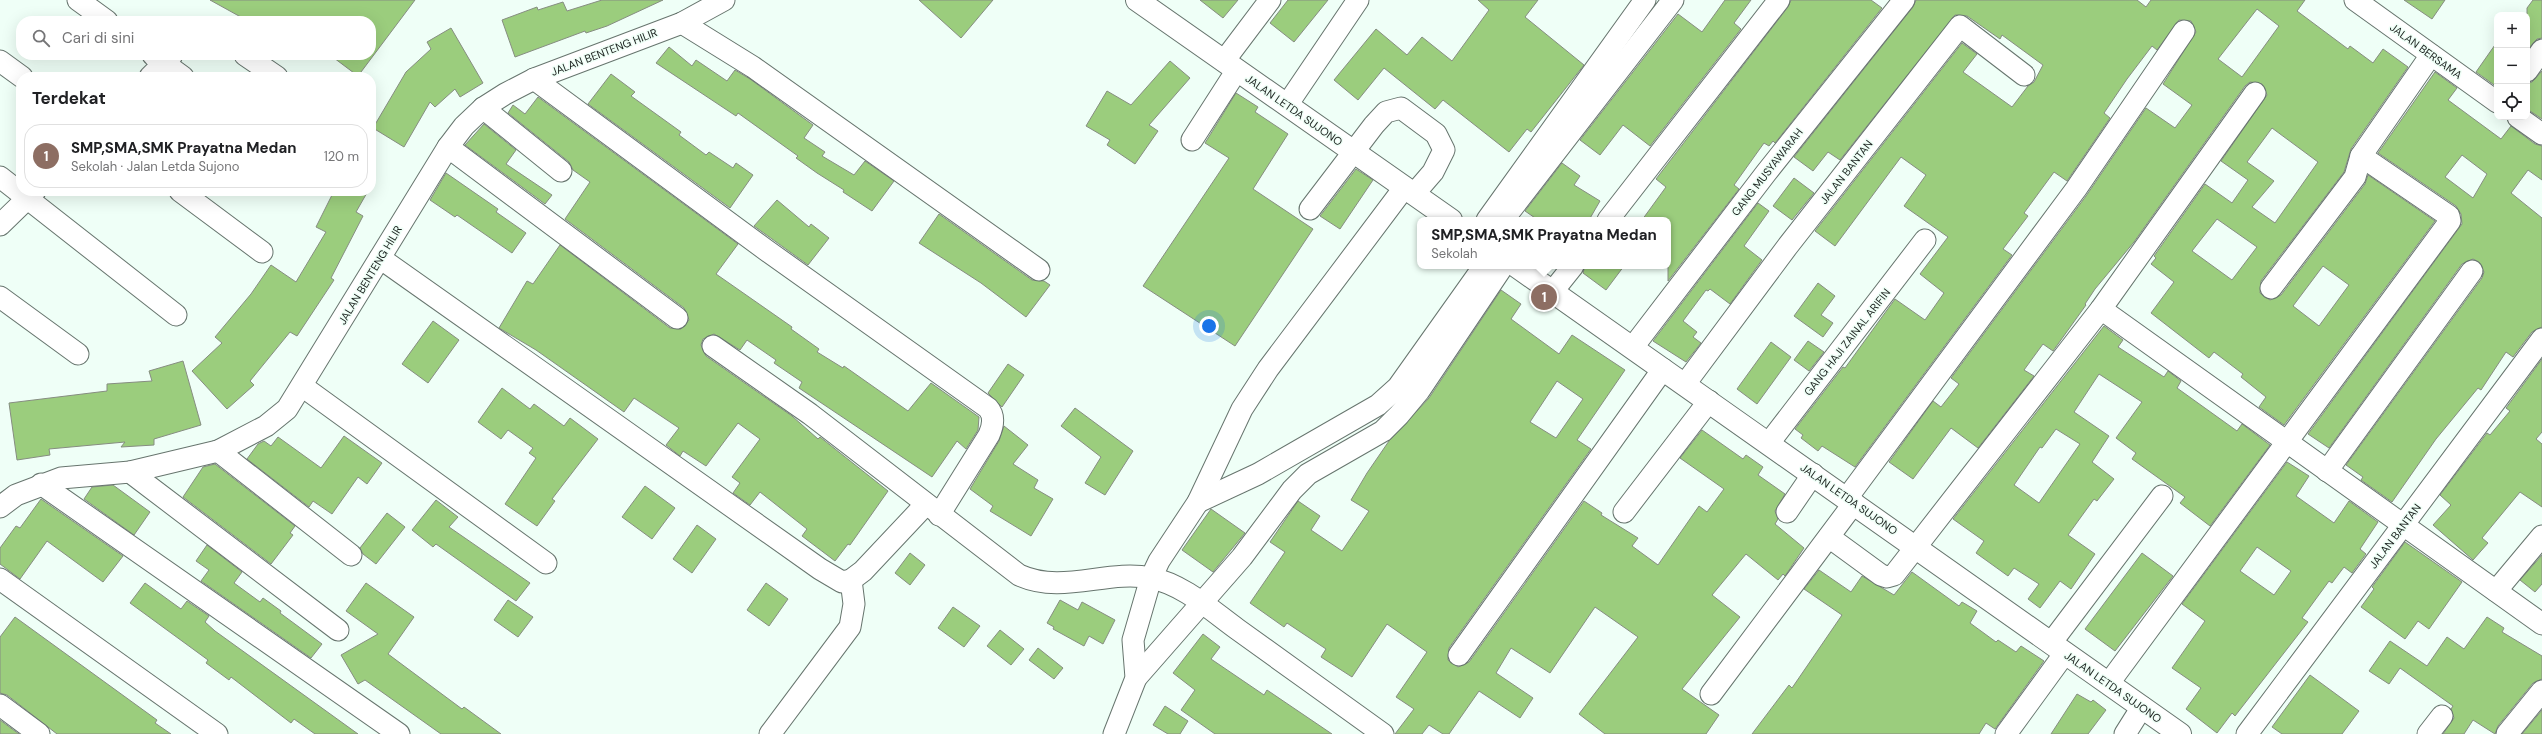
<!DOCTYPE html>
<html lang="id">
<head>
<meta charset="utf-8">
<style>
	:root { --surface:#fff; --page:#f6f6f6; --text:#202124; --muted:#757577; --line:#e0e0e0; --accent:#ab1433 }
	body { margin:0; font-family:"DM Sans",sans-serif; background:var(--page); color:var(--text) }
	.controls { position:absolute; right:12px; top:12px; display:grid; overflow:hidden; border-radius:8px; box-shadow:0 4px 16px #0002 }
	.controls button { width:36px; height:36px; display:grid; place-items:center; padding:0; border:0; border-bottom:1px solid var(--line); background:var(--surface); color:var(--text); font:20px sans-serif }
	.you { position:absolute; left:1209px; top:326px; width:14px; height:14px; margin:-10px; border:3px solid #fff; border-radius:50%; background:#1a73e8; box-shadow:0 0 0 6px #1a73e833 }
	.badge { display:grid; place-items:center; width:26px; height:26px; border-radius:50%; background:var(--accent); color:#fff; font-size:13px; font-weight:700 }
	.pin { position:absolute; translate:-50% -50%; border:2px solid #fff; box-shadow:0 1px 4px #0006 }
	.popup { position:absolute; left:1417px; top:217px; width:254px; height:52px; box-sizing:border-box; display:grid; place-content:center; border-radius:8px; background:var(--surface); filter:drop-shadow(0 1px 3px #0005); font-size:13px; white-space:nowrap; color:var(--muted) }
	.popup b { font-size:15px; color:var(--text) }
	.popup::after { content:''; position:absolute; left:50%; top:100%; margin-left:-8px; border:8px solid transparent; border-top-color:var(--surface) }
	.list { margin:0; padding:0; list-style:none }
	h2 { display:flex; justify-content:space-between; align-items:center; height:52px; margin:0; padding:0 16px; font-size:17px }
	h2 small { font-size:13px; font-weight:400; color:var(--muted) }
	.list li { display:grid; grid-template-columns:26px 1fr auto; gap:12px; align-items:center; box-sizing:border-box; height:64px; margin:0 8px 8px; padding:0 8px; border:1px solid var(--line); border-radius:16px }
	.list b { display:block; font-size:15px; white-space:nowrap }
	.list p { margin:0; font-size:13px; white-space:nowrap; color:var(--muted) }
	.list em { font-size:13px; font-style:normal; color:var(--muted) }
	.icon { flex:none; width:22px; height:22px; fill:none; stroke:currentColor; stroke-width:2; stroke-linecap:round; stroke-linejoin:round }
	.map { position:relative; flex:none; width:2542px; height:734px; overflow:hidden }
	.search { position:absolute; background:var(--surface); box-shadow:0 4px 16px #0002; left:16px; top:16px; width:360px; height:44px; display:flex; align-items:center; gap:10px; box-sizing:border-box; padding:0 14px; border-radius:16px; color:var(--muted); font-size:15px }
	.panel { position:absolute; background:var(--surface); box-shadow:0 4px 16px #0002; left:16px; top:72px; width:360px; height:124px; border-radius:16px }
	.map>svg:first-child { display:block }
</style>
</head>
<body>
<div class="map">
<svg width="2542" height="734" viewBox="0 0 2542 734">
	<rect width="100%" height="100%" fill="#effff7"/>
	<!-- building -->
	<g fill="#9bcd7d" stroke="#868d81" fill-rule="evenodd">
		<path d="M210,0H415L358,76L330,55H371V21H248Z"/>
		<path d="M602,0H663L607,26L586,33L585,31L515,57L502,20L537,7L538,10L563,2L567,11Z"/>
		<path d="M919,0H993L961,38Z"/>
		<path d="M1200,0H1238L1223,18Z"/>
		<path d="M1288,0H1328L1294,42L1270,23Z"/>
		<path d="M1478,0H1538L1525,17L1584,65L1531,132L1527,129L1509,152L1443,100L1435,109L1384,68L1358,100L1334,80L1376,29L1407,55L1422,37L1452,61L1489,10Z"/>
		<path d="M1725,0H1751L1734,23L1741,29L1650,146L1623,125L1600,155L1580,140L1678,14L1702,32Z"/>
		<path d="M1791,0H1871L1882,8L1775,143L1773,141L1769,146L1764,143L1734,185L1739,189L1668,281V220H1642L1666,187L1656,179L1788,7Z"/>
		<path d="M1916,0H2137L2146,7L2151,0H2305L2297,11L2348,49L2350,46L2373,63L2383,49L2408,67L2351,149L2344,172L2261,281L2260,293L2270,300L2281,295L2365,184L2368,175L2435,221L2284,425L2259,407L2266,397L2241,377L2243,374L2214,352L2209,358L2151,313L2174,282L2151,264L2156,258L2154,256L2205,184L2232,203L2248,180L2221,161L2267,95L2262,84L2250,82L2245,86L2134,242L2095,289L2085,304L2086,305L2053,351L2043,344L2024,370L2034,376L1978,448L1951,428L1913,479L1889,462L1933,401L1941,407L1959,384L1951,378L2086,196L2146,108L2175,128L2192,105L2163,84L2196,32L2191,21L2179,20L2157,50L2152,46L2127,79L2104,113L2110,118L2067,181L2054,172L2024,213L2028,216L2003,249L2012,255L1855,467L1822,446L1818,451L1801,438L1803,435L1795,429L1843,367L1845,368L1895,299L1925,320L1944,293L1920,274L1948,237L1904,206L1926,175L1901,157L1835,246L1815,231L1962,43L1977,54L1963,72L2012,107L2028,86L2034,82L2043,65L2002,35L2000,39L1967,16L1955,15L1840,160L1828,152L1813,171L1794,157L1913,7ZM2257,9L2279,26L2242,77L2218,59ZM2272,128L2318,162L2275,223L2252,207L2274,181L2247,162ZM2217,219L2257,247L2232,280L2192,251ZM2323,266L2349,285L2319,326L2293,306Z"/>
		<path d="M2404,0H2445L2432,19Z"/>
		<path d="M2533,0H2542V38L2537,39L2527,50V8Z"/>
		<path d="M451,28L483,83L460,97L455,89L435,107L430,102L404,147L373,128L406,72L431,49L427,42Z"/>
		<path d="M2497,42V87L2476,72Z"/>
		<path d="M669,47L692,66L696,60L727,81L735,70L750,79L813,125L804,138L825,152L822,156L854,175L865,161L894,181L872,211L843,192L844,190L817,173L796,158L798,156L738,113L736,116L656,63Z"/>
		<path d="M1170,61L1190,78L1149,125L1158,131L1135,164L1107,145L1110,140L1086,126L1107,91L1131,105Z"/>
		<path d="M2542,71V119L2527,109V83L2532,82Z"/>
		<path d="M2435,72L2457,88L2448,100L2501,139L2511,126L2535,144L2542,146V180L2528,170L2511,193L2542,218V327L2532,332L2513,357L2506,352L2481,390L2478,388L2436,439L2392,502L2361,480L2363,477L2346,465L2482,278L2484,272L2479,262L2473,259L2462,264L2329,448L2308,434L2462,224L2461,214L2456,206L2378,153ZM2462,155L2487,174L2473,198L2445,177Z"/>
		<path d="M611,74L635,92L631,96L681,132L679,135L706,155L709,152L733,168L736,163L753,175L730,208L588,104Z"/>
		<path d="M1236,93L1258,107L1255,112L1288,134L1253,189L1313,229L1235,346L1143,286L1229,158L1205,143Z"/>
		<path d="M538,97L738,244L716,274L792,327L791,329L819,349L817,352L843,368L844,366L908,411L931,383L979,417L978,430L966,449L957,441L932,477L799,388L802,382L774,363L776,360L747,340L740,350L714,334L703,339L701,345L706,356L792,416L818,439L820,437L888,491L850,545L848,544L835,561L802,536L807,529L760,492L750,505L733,493L740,483L732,477L760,439L738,423L706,466L683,451L680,456L666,445L679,428L634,398L624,412L536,350L499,328L527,281L533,284L560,245L670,328L681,329L689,320L684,308L565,219L590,182L573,170L569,162L508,113L513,105L525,114Z"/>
		<path d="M484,124L516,150L506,164L552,195L545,204L465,145Z"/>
		<path d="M1562,163L1580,176L1574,185L1600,201L1589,220H1538L1525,211Z"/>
		<path d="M1356,169L1373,180L1340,229L1320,216Z"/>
		<path d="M446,173L498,209L496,212L526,233L512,253L457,215L455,217L430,200Z"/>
		<path d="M1794,178L1814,193L1792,220L1773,206Z"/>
		<path d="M334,191H368L356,212L363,216L331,278L334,280L297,336L290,332L250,381L254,385L227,409L192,371L222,343L215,337L251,294L271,265L296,282L326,232L316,227Z"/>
		<path d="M777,200L809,227L811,224L829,238L808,265L754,226Z"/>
		<path d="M1758,203L1769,211L1744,246L1762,260L1730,304L1710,289L1708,291L1706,290L1683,321L1697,332L1693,337L1701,343L1686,362L1653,341Z"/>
		<path d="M939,214L1032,280L1044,281L1050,285L1026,317L981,283L919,243Z"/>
		<path d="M1585,266H1624L1606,290L1583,273Z"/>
		<path d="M1818,283L1835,296L1821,315L1833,323L1823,337L1794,316Z"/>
		<path d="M1501,290L1521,304L1511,319L1559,354L1572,335L1625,370L1577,440L1591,449L1449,648L1448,660L1458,667L1469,662L1584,501L1602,513L1601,515L1638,538L1632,546L1658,565L1699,506L1707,512L1724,489L1680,458L1702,430L1743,459L1746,455L1763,467L1758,475L1785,494L1775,511L1778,519L1775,524L1804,548L1785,576L1783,574L1778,580L1746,554L1712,595L1740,617L1682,689L1719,715L1706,734H1605L1579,714L1638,637L1595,607L1550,673L1511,648L1496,673L1533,698L1520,718L1479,691L1449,734H1443L1429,725L1422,734H1395L1414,709L1396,697L1427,652L1387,624L1352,677L1321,657L1326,649L1287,623L1284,627L1250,603L1285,552L1270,542L1298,501L1320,516L1311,530L1342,551L1369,511L1351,500L1367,473L1389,441L1429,398ZM1557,381L1583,399L1556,438L1530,422Z"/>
		<path d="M433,321L459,340L428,383L402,364Z"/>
		<path d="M2104,326L2123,340L2118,347L2164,377L2168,371L2181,381L2177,388L2237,431L2242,424L2270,445L2210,526L2180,503L2185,497L2132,459L2136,453L2116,438L2142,402L2099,374L2074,412L2109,436L2092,462L2114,479L2097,501L2094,499L2068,535L2095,554L2071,589L2060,581L2040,608L2028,599L2039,584L2014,568L2008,576L1976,553L1984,541L1953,519ZM2056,429L2080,444L2039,503L2014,485L2040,447L2042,448Z"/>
		<path d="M1808,341L1824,352L1809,371L1794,360Z"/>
		<path d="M1771,342L1791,357L1757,404L1737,389Z"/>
		<path d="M2542,359V432L2536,439L2542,444V507L2520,492L2482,538L2488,543L2473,560L2433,525L2451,505L2440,495L2487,433L2490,435L2510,411L2506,408Z"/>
		<path d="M183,361L201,425L154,439V445L121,447L125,442L49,449L50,455L17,460L9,403L107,391V384L152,381L149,371Z"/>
		<path d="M1008,364L1024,375L1002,407L988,393Z"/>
		<path d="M502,388L530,409L534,404L564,426L570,418L598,439L552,499L555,501L537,526L505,504L536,458L529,453L533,448L508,430L501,439L478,422Z"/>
		<path d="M1075,408L1133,451L1105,495L1085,483L1101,457L1061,426Z"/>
		<path d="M1004,426L1028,445L1013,464L1038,480L1034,488L1053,499L1031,536L990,511L993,506L970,489L999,441Z"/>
		<path d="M344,436L382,463L367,484L358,477L332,514L313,501L309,507L247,459L258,444L264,441L271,446L278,437L321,468Z"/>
		<path d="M2287,462L2309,476L2296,496L2334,523L2349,501L2378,522L2360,549L2366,554L2352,573L2344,567L2332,583L2329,581L2302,618L2308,622L2235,716L2232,713L2217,733L2186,709L2201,688L2172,668L2205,621L2182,604ZM2257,547L2291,571L2274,595L2240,571Z"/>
		<path d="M215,464L295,526L290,533L293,535L271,564L183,497L203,467Z"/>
		<path d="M113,485L150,512L134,535L84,499L92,487Z"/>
		<path d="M645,486L675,508L652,539L622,517Z"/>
		<path d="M41,499L123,556L103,582L47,541L20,579L0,564V548L16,526L20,528Z"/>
		<path d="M436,500L458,517L449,527L530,583L516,601L436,544L433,547L412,530Z"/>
		<path d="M1211,509L1245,533L1213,572L1182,550Z"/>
		<path d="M387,513L405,527L376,564L363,554L360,548Z"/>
		<path d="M697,525L716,539L692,573L673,559Z"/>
		<path d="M2405,542L2462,582L2429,629L2418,621L2405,639L2361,607L2374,589L2372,587Z"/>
		<path d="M207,545L242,572L234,583L260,602L263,598L281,611L280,613L322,644L311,658L201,581L209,570L196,561Z"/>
		<path d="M910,553L925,565L910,585L895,573Z"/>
		<path d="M2142,553L2173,576L2115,651L2085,629Z"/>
		<path d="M2542,555V584L2535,592L2520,580Z"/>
		<path d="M1819,570L1851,592L1862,576L1894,595L1912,572L1959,606L1962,602L1977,611L1970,623L1996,642L1998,640L2016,652L2021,646L2044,661L1995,729L1986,723L1979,734H1752L1789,685L1792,688L1842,615L1804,589Z"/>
		<path d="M145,583L181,609L187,601L209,616L205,622L215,631L358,734H315L294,719L291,723L231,677L229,680L206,663L208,660L130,603Z"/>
		<path d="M366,583L414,617L388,654L462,709L464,707L501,734H441L365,680L358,684L341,655L378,634L346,611Z"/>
		<path d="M766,583L788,599L769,626L747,610Z"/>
		<path d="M508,600L533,617L518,637L494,620Z"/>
		<path d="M1060,600L1078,610L1082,602L1115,620L1103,644L1089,636L1084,646L1053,629L1054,627L1047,623Z"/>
		<path d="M953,607L980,626L964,647L938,628Z"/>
		<path d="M15,617L157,720L155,723L171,734H57L7,695L0,693V637Z"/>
		<path d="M2487,617L2504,628L2502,632L2542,656V679L2533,683L2498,726L2495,734L2473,720L2464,734H2443L2454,718L2451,709L2453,706L2400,668L2389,684L2369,671L2390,641L2427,666L2447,637L2464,649Z"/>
		<path d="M1000,630L1024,649L1011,665L987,646Z"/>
		<path d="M1203,634L1220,647L1211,659L1264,695L1267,690L1332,734H1215L1181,710L1195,690L1173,673Z"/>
		<path d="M1038,648L1063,668L1054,679L1029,660Z"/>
		<path d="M2310,675L2359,711L2342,734H2282L2272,727Z"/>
		<path d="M2077,694L2091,702L2093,700L2106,710L2088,734H2051Z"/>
		<path d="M1165,706L1188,721L1180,734H1168L1153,725Z"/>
		<path d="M2542,710V734H2522Z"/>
		<path d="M0,720L19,734H0Z"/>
	</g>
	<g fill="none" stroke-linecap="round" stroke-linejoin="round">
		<!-- minor casing -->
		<g stroke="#67756e" stroke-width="23">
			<g id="minor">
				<path d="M78,0L107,21"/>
				<path d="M2355,0L2497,102"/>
				<path d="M682,23L753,67L1039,270"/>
				<path d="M153,55L183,77"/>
				<path d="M245,55L277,77"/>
				<path d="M0,61L22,77"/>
				<path d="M1224,61L1270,0"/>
				<path d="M2527,71L2542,50"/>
				<path d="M150,77L172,55"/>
				<path d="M534,79L766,250L988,408C995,416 993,426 989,435L939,515"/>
				<path d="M1287,105L1358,0"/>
				<path d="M483,108L561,171"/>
				<path d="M2518,117L2542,134"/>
				<path d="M1192,140L1237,70"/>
				<path d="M448,147L677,318"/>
				<path d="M0,177L176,315"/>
				<path d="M180,191L262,252"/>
				<path d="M1310,209L1374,125L1386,112L1401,108L1436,134L1444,150L1433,172L1414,194"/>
				<path d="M1487,220L1645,0"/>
				<path d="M1503,220L1673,0"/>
				<path d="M1608,220L1779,0"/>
				<path d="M0,225L35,191"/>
				<path d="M380,258L820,569L842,582L851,580L863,571L926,504"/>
				<path d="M2271,288L2355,177L2361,156L2431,55"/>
				<path d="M1553,291L1573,266"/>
				<path d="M0,297L78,354"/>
				<path d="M2101,309L2542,624"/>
				<path d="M713,346L810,414L1019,575C1063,595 1107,569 1151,578C1183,584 1212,611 1237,629C1286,664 1334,699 1383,734"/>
				<path d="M1633,347L1766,173L1904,0"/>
				<path d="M1685,384L1787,247L1960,26L2024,75"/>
				<path d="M302,386L546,563"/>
				<path d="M1769,443L1925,240"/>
				<path d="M218,451L351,555"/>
				<path d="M2327,471L2472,271"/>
				<path d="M130,472L338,630"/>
				<path d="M41,484L399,734"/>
				<path d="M1847,498L2076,189L2184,31"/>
				<path d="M1198,502L1258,474L1378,405L1398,387L1484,266"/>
				<path d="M0,507L16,495L61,478L130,472L218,451L266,426L287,409L448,147L464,126L483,108L505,94L534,79L682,23L724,0"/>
				<path d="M1624,512L1709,401"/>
				<path d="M1787,512L1813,474"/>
				<path d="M1829,537L1881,575L1887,577L1894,575L2101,309L2255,93"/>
				<path d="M0,579L217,734"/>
				<path d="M2496,591L2542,536"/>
				<path d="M2051,643L2162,496"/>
				<path d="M1459,655L1663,369"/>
				<path d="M1136,678L1242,557L1292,490L1308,474L1383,431L1399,415L1419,391L1503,266"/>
				<path d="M2109,683L2450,221L2449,216L2361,156"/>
				<path d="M1711,694L1854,503"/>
				<path d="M0,705L39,734"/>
				<path d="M770,734L850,627L854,604L851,580"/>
				<path d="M1114,734L1136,678L1133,640L1151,578L1159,561L1198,502L1242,409L1268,369L1404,188"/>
				<path d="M2006,734L2065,653"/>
				<path d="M2125,734L2142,707"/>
				<path d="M2247,734L2542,339"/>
				<path d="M2428,734L2442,716"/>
				<path d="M2507,734L2542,691"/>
			</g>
		</g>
		<!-- highway casing -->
		<g stroke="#67756e" stroke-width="24">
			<g id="highway">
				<path d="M1137,0L1451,220"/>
				<path d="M1516,266L2180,734"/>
			</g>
		</g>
		<!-- minor -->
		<use href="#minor" stroke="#fff" stroke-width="21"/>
		<!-- highway -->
		<use href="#highway" stroke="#fff" stroke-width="22"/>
	</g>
	<g text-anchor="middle" stroke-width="3" stroke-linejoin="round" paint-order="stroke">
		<!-- street labels -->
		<g font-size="11" fill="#1a201d" stroke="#effff7">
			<text transform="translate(2426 51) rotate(36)" y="4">JALAN BERSAMA</text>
			<text transform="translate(604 52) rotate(-21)" y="4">JALAN BENTENG HILIR</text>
			<text transform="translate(1294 110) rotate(35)" y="4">JALAN LETDA SUJONO</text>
			<text transform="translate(1767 172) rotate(-52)" y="4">GANG MUSYAWARAH</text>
			<text transform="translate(1846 172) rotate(-52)" y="4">JALAN BANTAN</text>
			<text transform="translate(370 275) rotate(-59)" y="4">JALAN BENTENG HILIR</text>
			<text transform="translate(1847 342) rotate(-52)" y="4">GANG HAJI ZAINAL ARIFIN</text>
			<text transform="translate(1849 499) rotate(35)" y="4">JALAN LETDA SUJONO</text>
			<text transform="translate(2395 536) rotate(-53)" y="4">JALAN BANTAN</text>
			<text transform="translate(2113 687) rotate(35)" y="4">JALAN LETDA SUJONO</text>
		</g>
	</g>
</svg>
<div class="controls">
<button>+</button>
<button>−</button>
<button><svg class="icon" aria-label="locate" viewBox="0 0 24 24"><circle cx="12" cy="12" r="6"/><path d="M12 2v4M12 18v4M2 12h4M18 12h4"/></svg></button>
</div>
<div class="you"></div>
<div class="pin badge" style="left:1544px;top:297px;background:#8d6e63">1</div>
<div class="popup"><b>SMP,SMA,SMK Prayatna Medan</b>Sekolah</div>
<div class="search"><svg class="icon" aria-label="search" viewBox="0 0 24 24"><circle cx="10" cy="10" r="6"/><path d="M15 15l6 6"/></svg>Cari di sini</div>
<section class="panel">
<h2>Terdekat<small></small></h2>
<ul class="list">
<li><span class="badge" style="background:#8d6e63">1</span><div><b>SMP,SMA,SMK Prayatna Medan</b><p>Sekolah · Jalan Letda Sujono</p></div><em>120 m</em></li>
</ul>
</section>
</div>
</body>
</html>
